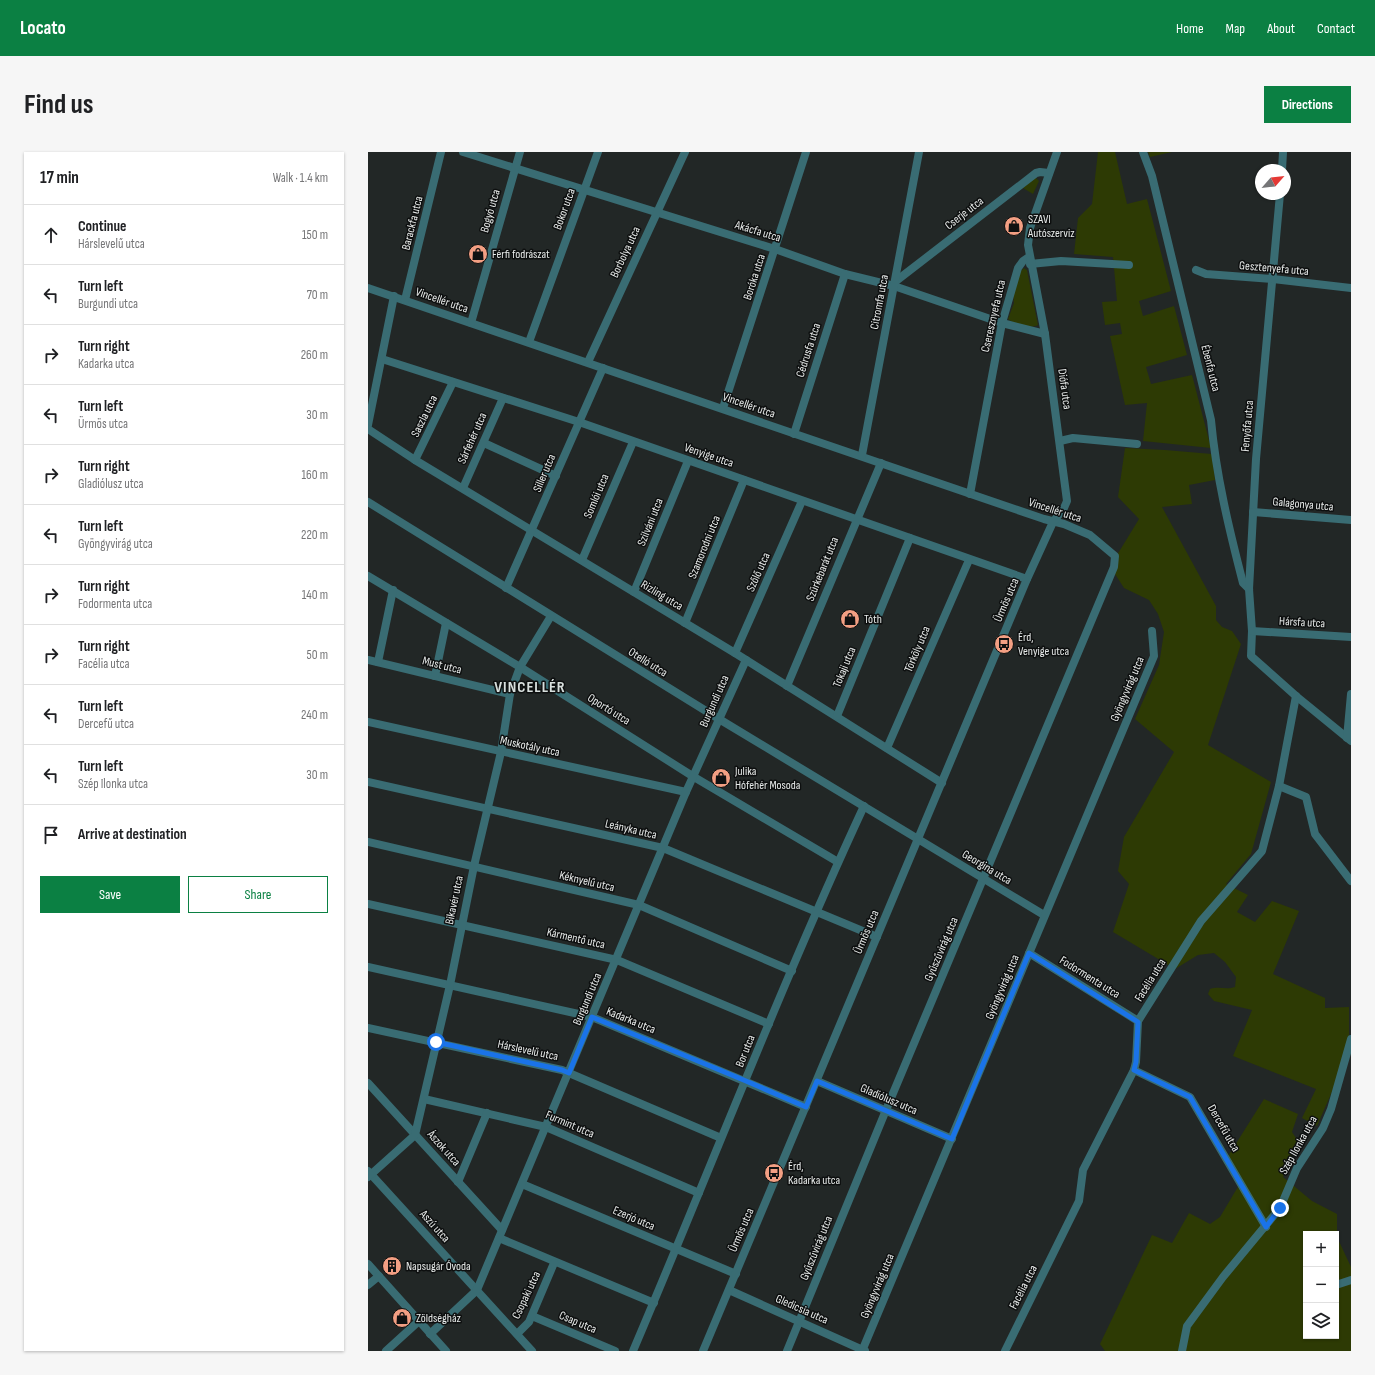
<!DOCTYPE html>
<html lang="en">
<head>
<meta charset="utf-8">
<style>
	:root { --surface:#fff; --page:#f6f6f6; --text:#202124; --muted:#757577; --line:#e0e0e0; --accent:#0b8043 }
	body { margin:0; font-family:"Sofia Sans Condensed",sans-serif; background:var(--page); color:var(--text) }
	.controls { position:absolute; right:12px; bottom:12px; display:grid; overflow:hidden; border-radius:0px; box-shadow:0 1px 3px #0004 }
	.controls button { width:36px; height:36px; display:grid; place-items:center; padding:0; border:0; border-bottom:1px solid var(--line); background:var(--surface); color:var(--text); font:20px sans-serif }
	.compass { position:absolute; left:887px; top:12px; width:36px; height:36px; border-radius:50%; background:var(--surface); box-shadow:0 1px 3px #0004; rotate:62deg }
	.stop { position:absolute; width:12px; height:12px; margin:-9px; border:3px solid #1a73e8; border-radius:50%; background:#fff }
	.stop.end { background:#1a73e8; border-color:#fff; box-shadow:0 1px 4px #0008 }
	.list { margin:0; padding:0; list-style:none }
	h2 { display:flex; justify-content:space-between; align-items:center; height:52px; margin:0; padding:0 16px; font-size:17px }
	h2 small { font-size:13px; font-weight:400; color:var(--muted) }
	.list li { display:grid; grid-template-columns:26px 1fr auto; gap:12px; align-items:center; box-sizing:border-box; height:60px; padding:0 16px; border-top:1px solid var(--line) }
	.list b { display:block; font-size:15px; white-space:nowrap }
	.list p { margin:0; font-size:13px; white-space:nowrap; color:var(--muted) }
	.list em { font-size:13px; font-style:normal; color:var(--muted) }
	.actions { display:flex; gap:8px; padding:12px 16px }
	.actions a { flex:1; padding:9px 0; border:1px solid var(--accent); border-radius:0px; text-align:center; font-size:14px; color:var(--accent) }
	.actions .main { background:var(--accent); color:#fff }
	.icon { flex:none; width:22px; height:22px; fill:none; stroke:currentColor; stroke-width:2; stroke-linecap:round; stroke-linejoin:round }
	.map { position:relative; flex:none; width:983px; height:1199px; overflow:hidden; border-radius:0px }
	header { display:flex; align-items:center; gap:24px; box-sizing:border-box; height:56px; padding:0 20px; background:var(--accent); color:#fff }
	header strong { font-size:19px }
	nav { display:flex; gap:22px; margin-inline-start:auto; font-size:14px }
	.intro { display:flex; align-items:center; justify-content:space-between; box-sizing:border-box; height:96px; padding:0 24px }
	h1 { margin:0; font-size:28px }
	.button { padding:10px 18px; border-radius:0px; background:var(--accent); color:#fff; font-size:14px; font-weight:700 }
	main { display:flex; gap:24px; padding:0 24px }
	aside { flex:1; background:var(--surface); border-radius:0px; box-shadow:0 1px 3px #0004 }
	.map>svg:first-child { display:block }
</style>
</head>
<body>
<header>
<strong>Locato</strong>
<nav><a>Home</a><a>Map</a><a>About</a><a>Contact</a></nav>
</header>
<div class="intro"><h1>Find us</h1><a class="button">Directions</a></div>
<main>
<aside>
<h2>17 min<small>Walk · 1.4 km</small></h2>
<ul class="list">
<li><svg class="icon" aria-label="ahead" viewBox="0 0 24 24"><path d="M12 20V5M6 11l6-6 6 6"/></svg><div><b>Continue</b><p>Hárslevelű utca</p></div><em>150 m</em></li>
<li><svg class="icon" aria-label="left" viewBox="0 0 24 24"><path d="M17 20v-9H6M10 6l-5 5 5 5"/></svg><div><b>Turn left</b><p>Burgundi utca</p></div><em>70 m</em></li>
<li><svg class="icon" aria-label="right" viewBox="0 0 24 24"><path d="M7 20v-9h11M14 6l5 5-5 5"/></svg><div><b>Turn right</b><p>Kadarka utca</p></div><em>260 m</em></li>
<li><svg class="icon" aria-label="left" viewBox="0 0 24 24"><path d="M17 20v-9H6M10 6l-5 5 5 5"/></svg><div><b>Turn left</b><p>Ürmös utca</p></div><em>30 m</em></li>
<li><svg class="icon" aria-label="right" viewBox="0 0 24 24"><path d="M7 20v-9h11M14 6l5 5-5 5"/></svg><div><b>Turn right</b><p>Gladiólusz utca</p></div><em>160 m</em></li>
<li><svg class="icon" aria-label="left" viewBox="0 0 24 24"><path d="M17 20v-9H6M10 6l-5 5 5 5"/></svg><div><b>Turn left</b><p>Gyöngyvirág utca</p></div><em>220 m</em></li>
<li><svg class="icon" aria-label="right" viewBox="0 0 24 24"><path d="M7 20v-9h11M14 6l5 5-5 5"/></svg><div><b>Turn right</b><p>Fodormenta utca</p></div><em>140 m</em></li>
<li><svg class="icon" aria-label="right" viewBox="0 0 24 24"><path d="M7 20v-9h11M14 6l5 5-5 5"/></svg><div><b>Turn right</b><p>Facélia utca</p></div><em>50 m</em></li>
<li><svg class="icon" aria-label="left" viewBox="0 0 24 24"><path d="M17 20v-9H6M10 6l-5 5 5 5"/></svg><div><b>Turn left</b><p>Dercefű utca</p></div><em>240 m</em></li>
<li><svg class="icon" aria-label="left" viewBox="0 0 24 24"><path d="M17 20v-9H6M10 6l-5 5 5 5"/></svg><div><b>Turn left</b><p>Szép Ilonka utca</p></div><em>30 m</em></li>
<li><svg class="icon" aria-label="arrive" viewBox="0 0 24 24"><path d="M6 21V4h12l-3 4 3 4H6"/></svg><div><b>Arrive at destination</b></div></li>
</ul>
<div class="actions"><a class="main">Save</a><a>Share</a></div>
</aside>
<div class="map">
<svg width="983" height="1199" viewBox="0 0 983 1199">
	<rect width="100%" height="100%" fill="#222726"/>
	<!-- green -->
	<g fill="#2d3a04" fill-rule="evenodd">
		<path d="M730,0H747L759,52L779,47L803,139L771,149L775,164L806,154L819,203L778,215L783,232L824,223L843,296L775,289L779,251L757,253L742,184L754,182L752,171L737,173L734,150L749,149L745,105L706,102L710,66L724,52Z"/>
		<path d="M780,0H804L782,5Z"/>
		<path d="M667,25L671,29L665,42L655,36Z"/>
		<path d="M656,116L659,118L670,173C663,177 646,173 640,167L646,151C644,144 649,120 656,116Z"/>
		<path d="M757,296L797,298L844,302L847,328L821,333L824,352L794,355L848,454V468L854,475L864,479L873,492L840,593L903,630L883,702L858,732L880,743L869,760L887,770L904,749L931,759L905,822L957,846V856L981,855V884L966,935L949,974L934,966L948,937L865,904L884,858L846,849L840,842L842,837C851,834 858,838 867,835L868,825L857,810L846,801L830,803L807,817L745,780L761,732L750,719L756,685L806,600L767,567L791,513L796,480L790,462L781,448L756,436L747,422L749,403L771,367L750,345Z"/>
		<path d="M896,947L930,962L924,980L930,989L915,1025L944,1049L969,1062V1085L983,1115V1199H737L732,1192L784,1083L804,1091L821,1061L842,1072L852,1065L871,1033L857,1009ZM938,1082H968V1184H938Z"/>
	</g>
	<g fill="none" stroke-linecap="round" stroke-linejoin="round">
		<!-- minor -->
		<g stroke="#396c73" stroke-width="8">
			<path d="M95,0L407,97L477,122L526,134L634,171L677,182"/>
			<path d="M775,0L784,24L843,268C848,323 861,377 875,431L881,437"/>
			<path d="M914,18L915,0"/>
			<path d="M912,42L888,307L881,437L884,479L883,504L928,544L983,589"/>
			<path d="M662,112L693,109L761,113"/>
			<path d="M828,118L838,122L905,127L983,136"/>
			<path d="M528,129L668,21L672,20L681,21"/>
			<path d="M0,136L676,367L696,372L722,383L747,404L746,415L518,958L419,1199"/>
			<path d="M37,148L73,0"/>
			<path d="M103,171L152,0"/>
			<path d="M161,190L230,0"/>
			<path d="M14,207L211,270L659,427"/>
			<path d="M220,210L317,0"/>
			<path d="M355,256L438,0"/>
			<path d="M0,273L26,144"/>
			<path d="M0,277L47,308L367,501L574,631"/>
			<path d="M426,282L477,122"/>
			<path d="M692,289L705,286L769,292"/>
			<path d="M116,291L188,324"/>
			<path d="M494,303L551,0"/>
			<path d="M47,308L85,230"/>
			<path d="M95,336L135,246"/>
			<path d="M602,342L634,171L650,116L655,109L661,105"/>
			<path d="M0,350L351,567L676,763"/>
			<path d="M885,360L983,368"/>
			<path d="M214,408L265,290"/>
			<path d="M0,424L152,515L326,625L470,710"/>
			<path d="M138,436L235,216"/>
			<path d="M266,440L320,309"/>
			<path d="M317,471L376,328"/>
			<path d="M884,479L983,485"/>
			<path d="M367,501L434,349"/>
			<path d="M0,508L142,542"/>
			<path d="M10,510L25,438"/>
			<path d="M67,524L78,471"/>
			<path d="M419,534L513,311"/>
			<path d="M469,564L542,386"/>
			<path d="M0,570L318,640"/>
			<path d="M979,586L983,542"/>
			<path d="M519,596L601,408"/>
			<path d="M0,630L295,696L509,785"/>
			<path d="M911,634L938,645L947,682L983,729"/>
			<path d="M0,690L271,753L424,819"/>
			<path d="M0,752L249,808L401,872"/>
			<path d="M661,801L770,869"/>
			<path d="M0,815L224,865L438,955"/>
			<path d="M0,876L194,918L353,986"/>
			<path d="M766,918L822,945L898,1075"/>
			<path d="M449,929L584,987"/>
			<path d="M0,931L134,1078"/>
			<path d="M56,947L178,975L331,1041"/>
			<path d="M0,1019L164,1199"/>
			<path d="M0,1025L47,983L82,833L106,714L133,600L142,542L152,515L183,464"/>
			<path d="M90,1030L119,961"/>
			<path d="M154,1032L368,1122"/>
			<path d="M131,1086L286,1151"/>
			<path d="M0,1112L78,1199"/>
			<path d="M0,1133L11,1124"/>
			<path d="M968,1133L983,1128"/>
			<path d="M361,1138L497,1199"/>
			<path d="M164,1164L247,1199"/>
			<path d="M62,1182L109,1138L318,640L378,508"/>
			<path d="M149,1182L161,1170L186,1111"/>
			<path d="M18,1199L51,1169"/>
			<path d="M265,1199C342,1018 413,833 496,654"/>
			<path d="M335,1199L659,427L685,370L696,356L699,349L677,182L660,93L662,76L689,0"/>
			<path d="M494,1199L786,504L784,479"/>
			<path d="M637,1199L711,1049L715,1018L766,918L768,910L770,869L833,769L894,699L911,634L928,544"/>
			<path d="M814,1199L819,1174L855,1125L912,1056L929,1016L955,976L963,957L983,887"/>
		</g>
	</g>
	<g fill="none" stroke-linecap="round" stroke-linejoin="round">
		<!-- route -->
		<path stroke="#1a73e8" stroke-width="5" d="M68,890L194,918L201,921L224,865L378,929L438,955L449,929L584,987L661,801L770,870L768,910L766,918L822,945L898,1075L912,1056"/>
	</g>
	<!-- icons -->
	<defs>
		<g id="shop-disc" transform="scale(1)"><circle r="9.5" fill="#f39f83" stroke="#0d0f0f"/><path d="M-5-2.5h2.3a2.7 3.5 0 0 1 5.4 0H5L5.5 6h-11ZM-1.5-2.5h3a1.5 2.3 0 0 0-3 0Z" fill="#111"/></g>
		<g id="bus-disc" transform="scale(1)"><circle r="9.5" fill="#f39f83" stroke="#0d0f0f"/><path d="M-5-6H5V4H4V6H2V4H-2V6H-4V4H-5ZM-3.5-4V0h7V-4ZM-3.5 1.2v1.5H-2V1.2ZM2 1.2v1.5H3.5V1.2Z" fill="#111"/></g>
		<g id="building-disc" transform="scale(1)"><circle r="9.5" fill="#f39f83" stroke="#0d0f0f"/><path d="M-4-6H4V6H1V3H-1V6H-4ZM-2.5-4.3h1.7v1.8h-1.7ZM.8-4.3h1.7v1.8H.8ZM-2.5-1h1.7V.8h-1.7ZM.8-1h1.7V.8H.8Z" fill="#111"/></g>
	</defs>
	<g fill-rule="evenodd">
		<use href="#shop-disc" x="646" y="74"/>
		<use href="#shop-disc" x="110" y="102"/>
		<use href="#shop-disc" x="482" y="467"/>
		<use href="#bus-disc" x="636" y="492"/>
		<use href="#shop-disc" x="353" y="626"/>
		<use href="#bus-disc" x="406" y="1021"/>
		<use href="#building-disc" x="24" y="1114"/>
		<use href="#shop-disc" x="34" y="1166"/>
	</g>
	<g text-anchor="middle" stroke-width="3" stroke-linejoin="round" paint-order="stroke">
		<!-- street labels -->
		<g font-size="12" fill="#e8ebea" stroke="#0d0f0f">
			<text transform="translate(196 57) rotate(-70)" y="4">Bokor utca</text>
			<text transform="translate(122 59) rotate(-74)" y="4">Bogyó utca</text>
			<text transform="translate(596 61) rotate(-38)" y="4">Cserje utca</text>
			<text transform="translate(44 71) rotate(-76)" y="4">Barackfa utca</text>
			<text transform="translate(390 79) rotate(17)" y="4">Akácfa utca</text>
			<text transform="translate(257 100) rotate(-65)" y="4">Borbolya utca</text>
			<text transform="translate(906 116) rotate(5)" y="4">Gesztenyefa utca</text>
			<text transform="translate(386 125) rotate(-72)" y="4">Boróka utca</text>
			<text transform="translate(74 148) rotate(19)" y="4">Vincellér utca</text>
			<text transform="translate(511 150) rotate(-79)" y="4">Citromfa utca</text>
			<text transform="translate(625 164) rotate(-77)" y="4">Cseresznyefa utca</text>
			<text transform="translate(440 198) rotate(-72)" y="4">Cédrusfa utca</text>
			<text transform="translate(843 216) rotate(76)" y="4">Ébenfa utca</text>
			<text transform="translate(697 237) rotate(82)" y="4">Diófa utca</text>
			<text transform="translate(381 253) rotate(19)" y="4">Vincellér utca</text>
			<text transform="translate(56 264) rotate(-64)" y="4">Saszla utca</text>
			<text transform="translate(879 274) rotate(-85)" y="4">Fenyőfa utca</text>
			<text transform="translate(104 286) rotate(-66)" y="4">Sárfehér utca</text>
			<text transform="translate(341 303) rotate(19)" y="4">Venyige utca</text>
			<text transform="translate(176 321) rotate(-67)" y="4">Siller utca</text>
			<text transform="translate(228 344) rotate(-67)" y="4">Somlói utca</text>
			<text transform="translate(935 352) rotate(5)" y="4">Galagonya utca</text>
			<text transform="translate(687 358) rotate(18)" y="4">Vincellér utca</text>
			<text transform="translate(282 370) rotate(-68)" y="4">Szilváni utca</text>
			<text transform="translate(336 395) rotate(-68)" y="4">Szamorodni utca</text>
			<text transform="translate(454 417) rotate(-68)" y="4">Szürkebarát utca</text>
			<text transform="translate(390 420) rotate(-66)" y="4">Szőlő utca</text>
			<text transform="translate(294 443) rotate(31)" y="4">Rizling utca</text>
			<text transform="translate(638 448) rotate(-67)" y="4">Ürmös utca</text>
			<text transform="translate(934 470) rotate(3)" y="4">Hársfa utca</text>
			<text transform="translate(549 497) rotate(-67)" y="4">Törköly utca</text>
			<text transform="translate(280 510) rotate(32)" y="4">Otelló utca</text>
			<text transform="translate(74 513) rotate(14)" y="4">Must utca</text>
			<text transform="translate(476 515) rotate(-68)" y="4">Tokaji utca</text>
			<text transform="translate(759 537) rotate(-67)" y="4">Gyöngyvirág utca</text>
			<text transform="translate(346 549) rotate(-66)" y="4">Burgundi utca</text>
			<text transform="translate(241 557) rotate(32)" y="4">Oportó utca</text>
			<text transform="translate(162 594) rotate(12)" y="4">Muskotály utca</text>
			<text transform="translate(263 677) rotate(13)" y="4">Leányka utca</text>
			<text transform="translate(619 715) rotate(31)" y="4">Georgina utca</text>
			<text transform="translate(219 729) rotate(13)" y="4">Kéknyelű utca</text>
			<text transform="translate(86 748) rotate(-78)" y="4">Bikavér utca</text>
			<text transform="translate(498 780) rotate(-67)" y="4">Ürmös utca</text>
			<text transform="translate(208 786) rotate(13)" y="4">Kármentő utca</text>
			<text transform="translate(573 797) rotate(-67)" y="4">Gyűszűvirág utca</text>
			<text transform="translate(722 825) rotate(32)" y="4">Fodormenta utca</text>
			<text transform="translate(782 828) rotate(-58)" y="4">Facélia utca</text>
			<text transform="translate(634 835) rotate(-67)" y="4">Gyöngyvirág utca</text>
			<text transform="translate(219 847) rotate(-67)" y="4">Burgundi utca</text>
			<text transform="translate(263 868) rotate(22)" y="4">Kadarka utca</text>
			<text transform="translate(160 898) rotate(12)" y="4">Hárslevelű utca</text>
			<text transform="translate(377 899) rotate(-68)" y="4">Bor utca</text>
			<text transform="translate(521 947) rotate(23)" y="4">Gladiólusz utca</text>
			<text transform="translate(202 972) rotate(23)" y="4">Furmint utca</text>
			<text transform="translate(856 976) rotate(60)" y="4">Dercefű utca</text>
			<text transform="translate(930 993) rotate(-61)" y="4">Szép Ilonka utca</text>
			<text transform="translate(76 996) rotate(48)" y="4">Ászok utca</text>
			<text transform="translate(266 1066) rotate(23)" y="4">Ezerjó utca</text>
			<text transform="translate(67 1074) rotate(48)" y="4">Aszú utca</text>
			<text transform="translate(373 1078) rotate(-67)" y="4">Ürmös utca</text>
			<text transform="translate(448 1096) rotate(-68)" y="4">Gyűszűvirág utca</text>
			<text transform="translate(509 1134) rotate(-67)" y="4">Gyöngyvirág utca</text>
			<text transform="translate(655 1135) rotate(-63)" y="4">Facélia utca</text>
			<text transform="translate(158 1143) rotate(-65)" y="4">Csopaki utca</text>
			<text transform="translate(434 1157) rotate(24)" y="4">Gledicsia utca</text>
			<text transform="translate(210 1170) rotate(23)" y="4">Csap utca</text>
		</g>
		<!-- poi labels -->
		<g font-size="12" fill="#e8ebea" stroke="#0d0f0f" text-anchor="start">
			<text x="660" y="71">SZAVI<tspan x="660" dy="14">Autószerviz</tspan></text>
			<text x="124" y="106">Férfi fodrászat</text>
			<text x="496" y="471">Tóth</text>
			<text x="650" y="489">Érd,<tspan x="650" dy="14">Venyige utca</tspan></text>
			<text x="367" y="623">Julika<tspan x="367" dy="14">Hófehér Mosoda</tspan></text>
			<text x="420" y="1018">Érd,<tspan x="420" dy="14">Kadarka utca</tspan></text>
			<text x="38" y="1118">Napsugár Óvoda</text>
			<text x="48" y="1170">Zöldségház</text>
		</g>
		<!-- district labels -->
		<g font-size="16" font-weight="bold" letter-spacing="1" fill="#d8dfdd" stroke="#0d0f0f">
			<text x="162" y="540">VINCELLÉR</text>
		</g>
	</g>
</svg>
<div class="controls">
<button>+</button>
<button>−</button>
<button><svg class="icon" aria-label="layers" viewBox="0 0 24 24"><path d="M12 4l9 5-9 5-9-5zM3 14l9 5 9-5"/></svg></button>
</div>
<svg class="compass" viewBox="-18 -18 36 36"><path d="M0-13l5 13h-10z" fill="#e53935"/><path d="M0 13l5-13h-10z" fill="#757577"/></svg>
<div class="stop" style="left:68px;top:890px"></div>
<div class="stop end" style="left:912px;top:1056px"></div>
</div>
</main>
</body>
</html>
